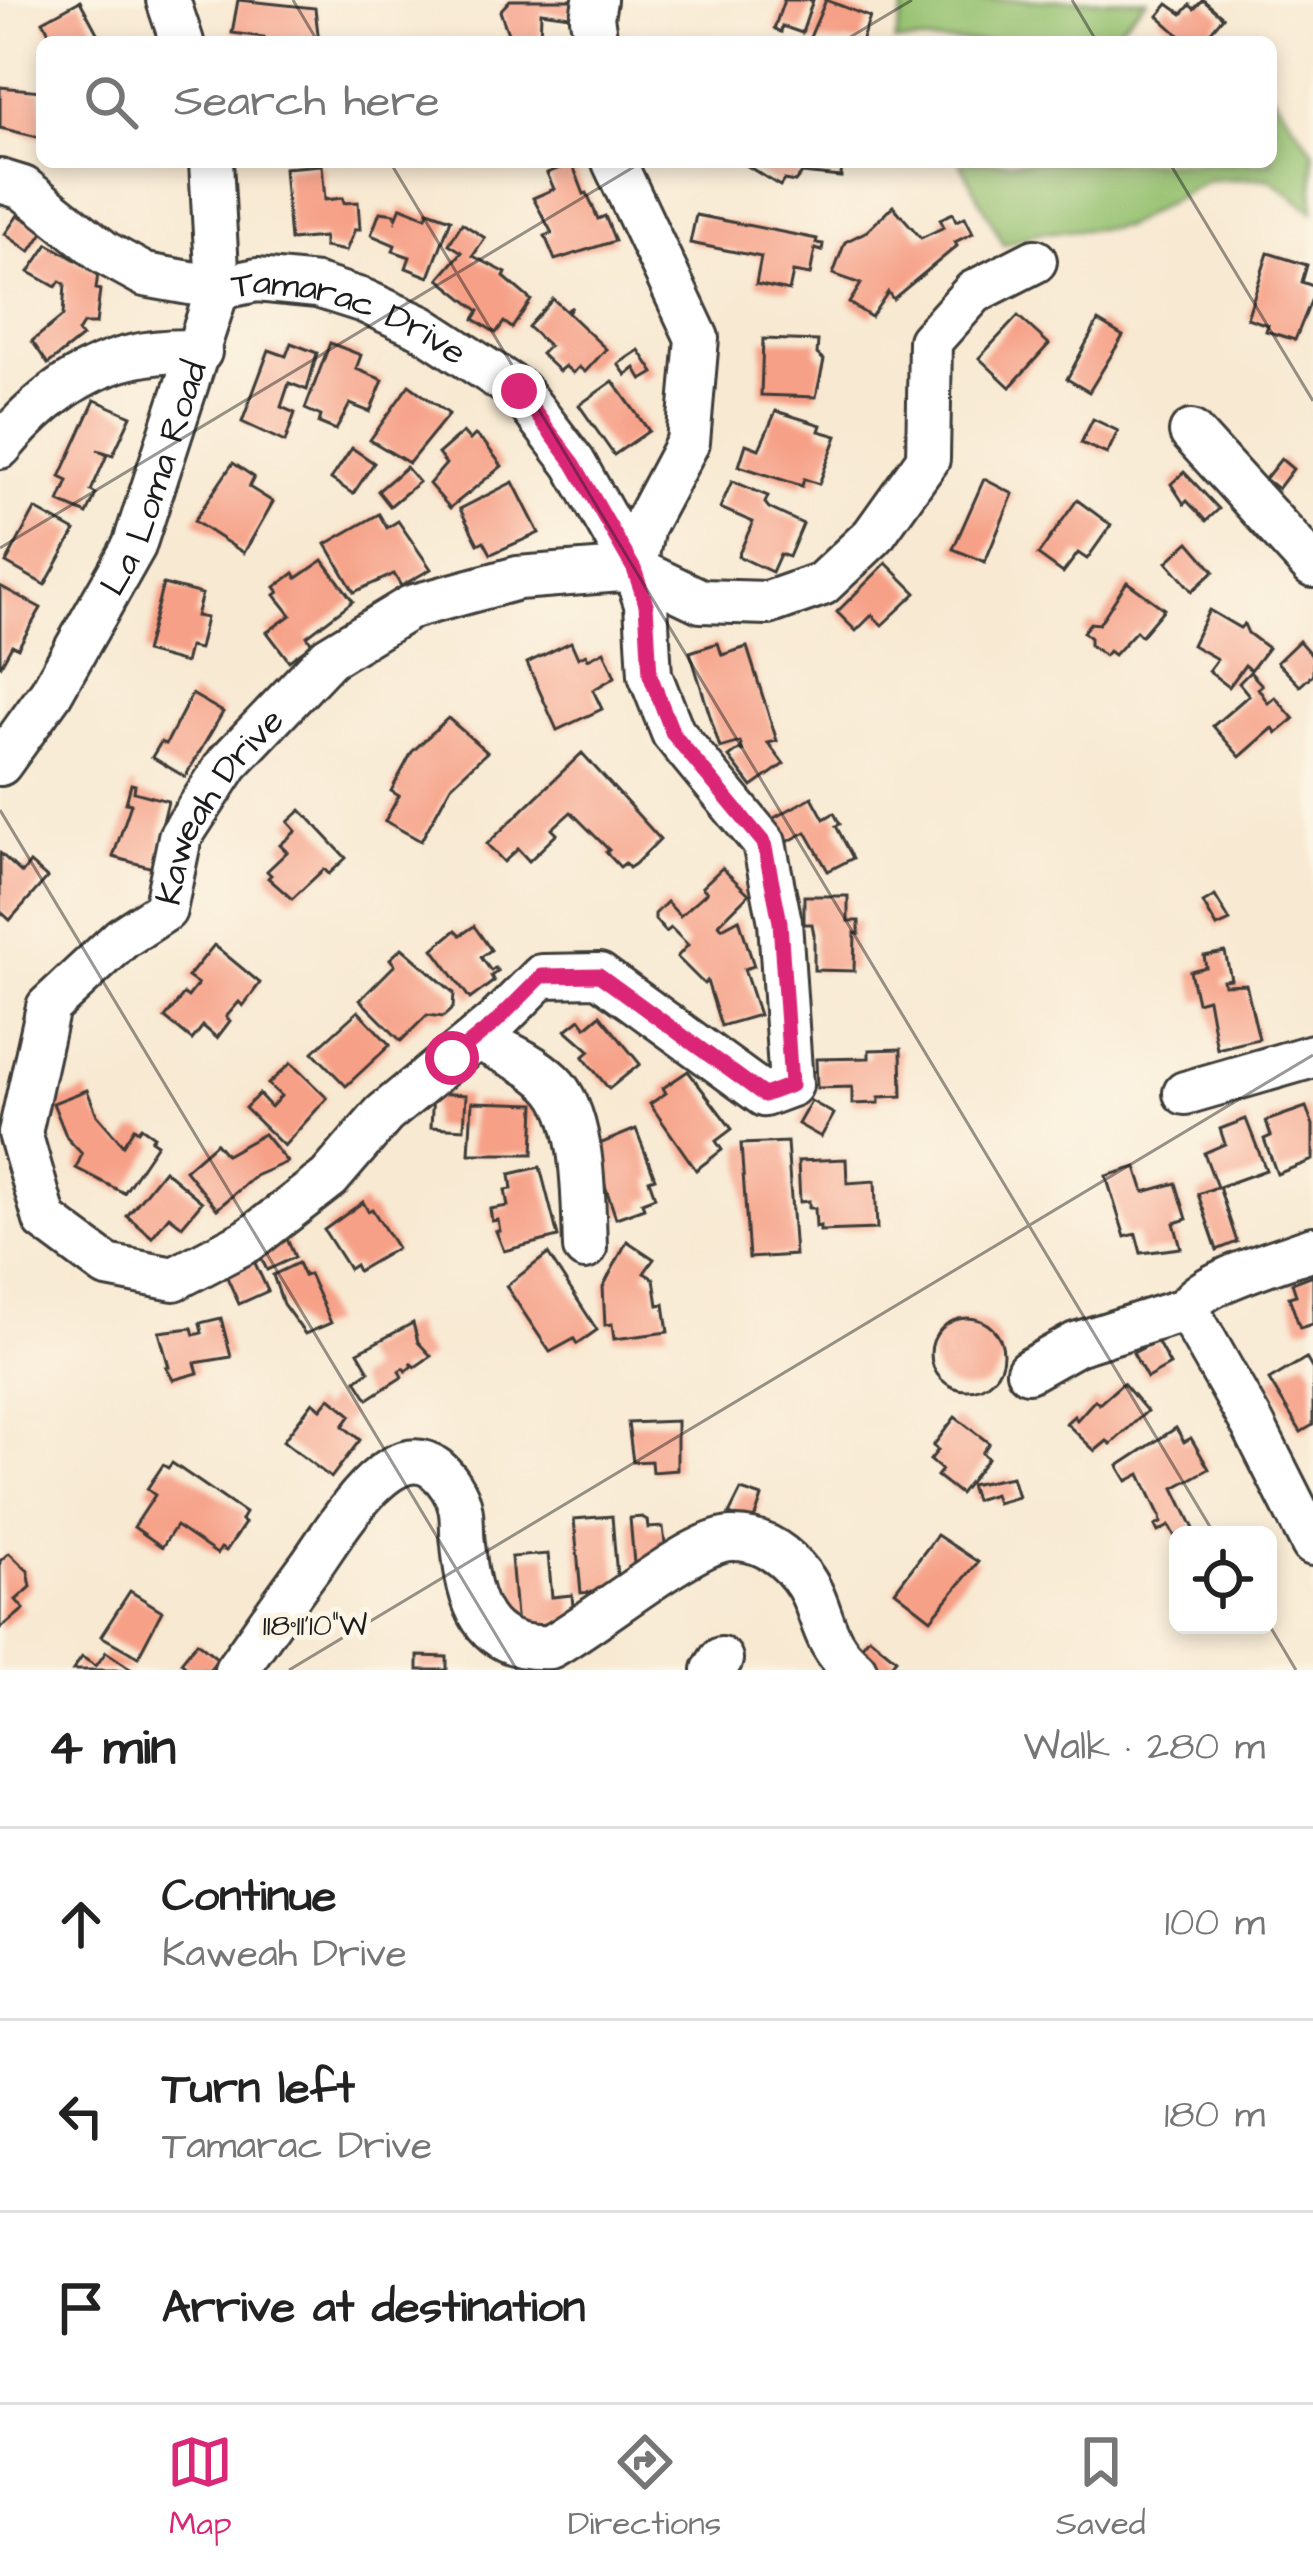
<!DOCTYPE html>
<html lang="en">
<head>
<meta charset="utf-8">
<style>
	:root { --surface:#fff; --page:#f2f2f2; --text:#222; --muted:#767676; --line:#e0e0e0; --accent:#db2777 }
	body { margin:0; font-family:"Architects Daughter",sans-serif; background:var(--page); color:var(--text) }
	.controls { position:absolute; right:36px; bottom:36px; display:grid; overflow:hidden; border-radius:18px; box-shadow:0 6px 18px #0003 }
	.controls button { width:108px; height:108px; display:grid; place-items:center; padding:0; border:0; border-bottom:3px solid var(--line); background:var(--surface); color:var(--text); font:60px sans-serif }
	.stop { position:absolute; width:36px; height:36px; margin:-27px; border:9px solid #db2777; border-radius:50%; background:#fff }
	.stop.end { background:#db2777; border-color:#fff; box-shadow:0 3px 12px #0008 }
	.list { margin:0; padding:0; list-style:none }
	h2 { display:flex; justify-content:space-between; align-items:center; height:156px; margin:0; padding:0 48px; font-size:51px }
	h2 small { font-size:39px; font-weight:400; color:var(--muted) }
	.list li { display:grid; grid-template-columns:78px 1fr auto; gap:36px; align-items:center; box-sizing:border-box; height:192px; padding:0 48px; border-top:3px solid var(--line) }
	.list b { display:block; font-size:45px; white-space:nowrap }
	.list p { margin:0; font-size:39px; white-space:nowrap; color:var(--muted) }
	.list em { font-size:39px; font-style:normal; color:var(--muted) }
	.icon { flex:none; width:66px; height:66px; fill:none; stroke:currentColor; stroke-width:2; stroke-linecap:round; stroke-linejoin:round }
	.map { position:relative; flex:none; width:1313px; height:1670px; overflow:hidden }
	.search { position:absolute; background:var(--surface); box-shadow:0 6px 18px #0003; left:36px; right:36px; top:36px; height:132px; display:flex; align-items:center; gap:30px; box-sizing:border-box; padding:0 42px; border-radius:18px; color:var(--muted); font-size:45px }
	.sheet { height:732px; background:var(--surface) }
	nav { display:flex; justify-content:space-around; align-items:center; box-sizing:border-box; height:168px; border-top:3px solid var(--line); background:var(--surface); font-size:33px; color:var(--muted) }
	nav a { display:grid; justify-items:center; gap:6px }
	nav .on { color:var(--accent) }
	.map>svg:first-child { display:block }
</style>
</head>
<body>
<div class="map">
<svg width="1313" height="1670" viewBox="0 0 1313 1670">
	<rect width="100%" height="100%" fill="#fcf5e5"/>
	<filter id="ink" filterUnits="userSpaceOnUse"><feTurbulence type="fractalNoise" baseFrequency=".00833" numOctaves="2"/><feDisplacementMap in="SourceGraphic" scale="24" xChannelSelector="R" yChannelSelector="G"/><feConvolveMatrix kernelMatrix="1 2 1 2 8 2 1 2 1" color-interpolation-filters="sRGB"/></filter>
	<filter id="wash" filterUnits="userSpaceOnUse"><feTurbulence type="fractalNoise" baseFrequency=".004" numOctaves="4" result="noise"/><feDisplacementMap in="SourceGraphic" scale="48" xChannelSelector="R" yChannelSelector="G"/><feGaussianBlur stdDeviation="2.7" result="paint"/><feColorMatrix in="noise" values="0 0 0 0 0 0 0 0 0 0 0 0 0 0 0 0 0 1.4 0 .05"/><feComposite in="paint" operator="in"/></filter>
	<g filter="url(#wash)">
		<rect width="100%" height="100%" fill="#f8e9d2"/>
		<!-- green -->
		<g fill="#95c16f" stroke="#586e46" stroke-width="3">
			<path d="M906,0H1147L1105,42H895Z"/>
			<path d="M1271,93L1313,150V212L1269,178L1208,180L1124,227L1037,233L1004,245L960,162H1271Z"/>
		</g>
		<g id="blocks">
			<!-- building -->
			<g fill="#f6a087">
				<path d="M238,0L315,8L319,42H265L264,37L232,33Z"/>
				<path d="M510,0H572L570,16L541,12L540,42H511L500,11Z"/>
				<path d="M784,0H813L802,33L782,26L781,32L774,29Z"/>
				<path d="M826,0L870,17L861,42H808Z"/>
				<path d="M1203,0L1223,17L1202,42H1187L1158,16L1168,4L1182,14L1190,5L1194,9Z"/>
				<path d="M80,1L102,42H54L43,21Z"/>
				<path d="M0,87L42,91V138L0,128Z"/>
				<path d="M741,162H842L841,177L802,173L795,182L784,180L780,186Z"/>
				<path d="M572,163L584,194L587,193L598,219L605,216L615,241L555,260L545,236L552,233L533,198L554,189L547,173Z"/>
				<path d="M322,165L325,200L343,198L344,203L358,202L360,229H355L346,251L324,247V237L290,240L284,168Z"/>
				<path d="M893,206L921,238L944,227L940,219L953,213L956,221L965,217L973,233L955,242L957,246L893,299L888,292L871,317L849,303L861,284L833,274L845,242L867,231Z"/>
				<path d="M401,207L426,217L428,211L451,219L429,277L406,268L410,257L393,251L395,245L371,235L380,212L395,214L396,219Z"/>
				<path d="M18,215L44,231L30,252L5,234Z"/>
				<path d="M696,215L817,239L816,243L823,244L822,251L815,249L810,275L793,272L789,291L756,284L761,257L690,243Z"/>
				<path d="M462,223L485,238L473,256L506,273L504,277L531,300L512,328L504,322L496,333L474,319L479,311L439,279L462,252L449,244Z"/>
				<path d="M48,244L98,273L96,289L100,290L96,324H83L78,332L82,337L48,364L32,341L63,316L65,284L60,281L56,287L29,272Z"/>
				<path d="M1268,253L1307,265L1302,282L1313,286V296L1295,340L1266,331L1268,325L1247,318Z"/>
				<path d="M553,299L566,311L572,307L568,313L606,349L585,372L579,367L573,373L565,366L559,371L541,354L549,346L528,327Z"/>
				<path d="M1018,316L1049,344L1010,387L979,358Z"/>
				<path d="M1098,321L1123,336L1089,392L1067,379Z"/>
				<path d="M763,339L818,341L817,354L824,360L816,397L761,395Z"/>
				<path d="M291,343L317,353L307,390L289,383L281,407L295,413L285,442L242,422L269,350L286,356Z"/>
				<path d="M330,343L361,355L356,369L383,380L370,412L350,404L336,430L319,423L321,416L305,409Z"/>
				<path d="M639,350L654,373L642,380L635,368L626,375L618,364Z"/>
				<path d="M613,381L649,431L614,455L579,405Z"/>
				<path d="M409,385L449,414L409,463L370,440Z"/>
				<path d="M95,400L131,416L113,455L97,450L107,455L91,491L96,494L87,514L59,502L68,481L60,477Z"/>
				<path d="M776,411L821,425L819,431L837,436L819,484L804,479L802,486L739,466L746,444L759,449Z"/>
				<path d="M1093,419L1118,431L1107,454L1081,443Z"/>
				<path d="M463,432L470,440L475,435L484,442L502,466L450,508L429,484L446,464L438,454Z"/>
				<path d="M352,448L374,463L353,494L331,479Z"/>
				<path d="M1281,459L1293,469L1278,489L1265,479Z"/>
				<path d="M233,463L254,477L249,487L273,502L244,553L194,521Z"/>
				<path d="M406,467L419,482L390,506L378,491Z"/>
				<path d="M1184,472L1219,509L1206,521L1187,501L1184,504L1171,484Z"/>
				<path d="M984,479L1013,494L985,562L953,549Z"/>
				<path d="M732,481L768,496L765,503L769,508L803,524L789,557L780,554L772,572L738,556L753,522L720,508Z"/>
				<path d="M513,482L539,533L491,554L484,541L478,544L460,509Z"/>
				<path d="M1077,500L1111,525L1087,559L1078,553L1063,573L1038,555Z"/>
				<path d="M35,509L75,531L45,585L6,563Z"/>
				<path d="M379,514L387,528L398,521L431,569L401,586L394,574L354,592L326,544Z"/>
				<path d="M1189,542L1214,571L1192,591L1167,562Z"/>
				<path d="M323,560L353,601L307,636L312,644L289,661L267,632L291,615L275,595L279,592L275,587L294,573L297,578Z"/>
				<path d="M886,563L916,593L882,625L872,615L856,631L837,612Z"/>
				<path d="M1127,582L1164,609L1141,636L1136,631L1114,655L1109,651L1105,656L1090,645V638L1083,632L1090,623L1099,624Z"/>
				<path d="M163,584L202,594L196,616L206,618L199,649L189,647L185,663L145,652Z"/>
				<path d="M0,586L41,608L18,648L12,645L0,667Z"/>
				<path d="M1209,610L1240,628L1244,624L1248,633L1268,648L1251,670L1245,665L1229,687L1208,671L1217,659L1192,645Z"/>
				<path d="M1299,641L1313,657V674L1300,686L1277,662Z"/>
				<path d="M571,642L578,658L586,654L588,659L604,651L615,677L593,690L602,709L557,730L527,663Z"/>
				<path d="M718,643L722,655L747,647L777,741L768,743L784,764L752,787L729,757L740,749L743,752L740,742L720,748L690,652Z"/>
				<path d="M1250,672L1262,685L1258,688L1268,703L1275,697L1294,719L1277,733L1273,728L1240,757L1213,726L1249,695L1239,683Z"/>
				<path d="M192,694L223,712L185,777L152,757L161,742L166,744Z"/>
				<path d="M448,718L487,752L451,786L421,841L385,821L399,796L391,791L412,752Z"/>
				<path d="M582,753L660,839L635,864L629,868L625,863L620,867L606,852L609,850L571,812L552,829L557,834L529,861L518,849L504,862L487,844Z"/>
				<path d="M131,784L135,785L134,792L168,801L161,830L160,870L113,857L131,804L126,803Z"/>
				<path d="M812,797L824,819L834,813L840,824L836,826L853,858L828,871L806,832L785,843L772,819Z"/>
				<path d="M301,810L346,858L329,874L324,869L292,899L268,878L271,875L267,871L287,852L280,845L296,831L288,822Z"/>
				<path d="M0,853L22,873L30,863L47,878L10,920L0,911Z"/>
				<path d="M722,868L749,894L719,924L722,928L739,919L754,966L744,969L759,1015L721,1026L707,981L704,984L677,957L688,945L671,928L666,932L655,920V914L667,902L680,916L707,892L702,887Z"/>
				<path d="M804,896H848V921H859V934L855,933L854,971L814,970V935L812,924H804Z"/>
				<path d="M1215,896L1230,921L1217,927L1203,903Z"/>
				<path d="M474,926L491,950L481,957L491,971L495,968L498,971L491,976L494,981L470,999L433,949L456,930L461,935Z"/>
				<path d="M214,945L260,983L243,1006L239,1002L226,1017L230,1021L217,1038L203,1026L192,1040L165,1018L184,994L188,997L198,984L188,977Z"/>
				<path d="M402,948L454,993L453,1008L443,1017L427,1015L401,1041L360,1000L395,965L390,959Z"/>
				<path d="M1225,952L1231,979L1223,980L1224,985L1246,984L1259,1039L1217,1049L1208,999L1197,1002L1190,971L1206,967L1204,956Z"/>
				<path d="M358,1011L390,1045L346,1086L313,1052Z"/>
				<path d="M600,1015L640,1064L609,1089L583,1057L590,1051L566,1030L580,1019L586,1027Z"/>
				<path d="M901,1049L902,1096L879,1097V1103L852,1104V1087L817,1088L816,1059L869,1058V1050Z"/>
				<path d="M291,1063L327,1098L284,1146L245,1108L259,1094L271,1107L281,1096L268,1084Z"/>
				<path d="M688,1071L732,1129L716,1141L722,1150L696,1170L650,1104L666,1093L663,1088Z"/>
				<path d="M87,1090L97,1115L123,1145L134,1128L138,1131L141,1127L154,1136L151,1140L157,1144L124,1193L76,1168L82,1154L67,1138L53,1103Z"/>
				<path d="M433,1093L466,1095L464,1129L431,1127Z"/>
				<path d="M811,1101L834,1114L821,1137L798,1124Z"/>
				<path d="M472,1102L535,1104L533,1154H469Z"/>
				<path d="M1306,1107L1313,1125V1160L1277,1174L1264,1139L1271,1136L1266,1121Z"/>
				<path d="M1246,1119L1266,1170L1219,1187L1237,1242L1217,1250L1198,1194L1217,1187L1204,1153L1225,1144L1220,1129Z"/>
				<path d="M636,1129L655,1178L649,1180L655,1197L642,1202L644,1208L616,1218L592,1147Z"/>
				<path d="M264,1134L287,1162L255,1176L217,1209L185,1170L216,1143L226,1155Z"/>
				<path d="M787,1142L795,1255L749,1258L741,1144Z"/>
				<path d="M846,1159L847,1183L875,1181L877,1229L820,1231V1226L816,1227L815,1208H809V1201L800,1202L798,1161Z"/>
				<path d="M540,1167L558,1237L504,1251L496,1231H500L498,1220L492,1221L490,1209L508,1206L505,1190L512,1189L510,1174Z"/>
				<path d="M1136,1167L1144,1192L1176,1183L1187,1219L1174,1223L1181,1248L1141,1253L1136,1234L1125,1237L1106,1176Z"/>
				<path d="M164,1170L202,1202L182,1226L169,1216L152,1237L127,1216Z"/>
				<path d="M363,1202L368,1211L372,1209L397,1248L358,1271L355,1265L349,1269L324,1230Z"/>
				<path d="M282,1228L295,1257L267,1270L253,1242Z"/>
				<path d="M627,1241L654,1259L644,1273L654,1279L658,1305L664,1304L668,1332L614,1339L612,1324L605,1325L603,1287Z"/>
				<path d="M548,1254L597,1330L577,1344L574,1339L550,1352L506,1286Z"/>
				<path d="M254,1261L268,1291L239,1304L226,1275Z"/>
				<path d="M298,1263L304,1276L309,1274L331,1323L305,1334L283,1304L273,1275Z"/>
				<path d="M1313,1275V1324L1300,1328L1289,1297L1296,1295L1292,1283Z"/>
				<path d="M221,1318L231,1357L195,1363L198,1373L173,1380L166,1367H169L159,1332L192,1328L194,1335L202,1333L200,1323Z"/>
				<circle cx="967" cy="1354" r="36"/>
				<path d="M413,1323L418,1342L431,1356L415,1367L410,1363L412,1366L406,1371L403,1368L399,1371L402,1377L368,1399L356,1380L369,1371L358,1352Z"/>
				<path d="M1157,1341L1170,1365L1147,1378L1133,1353Z"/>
				<path d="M1306,1358L1313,1370V1425L1301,1432L1269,1380Z"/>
				<path d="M1123,1383L1147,1411L1111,1444L1107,1441L1095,1451L1066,1423L1074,1416L1077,1420L1095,1400L1099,1404Z"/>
				<path d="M330,1398L351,1415L343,1426L360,1440L331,1478L283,1441L313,1402L321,1409Z"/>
				<path d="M955,1417L989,1443L982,1453L988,1458L960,1494L937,1476L942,1470L930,1460L938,1450L933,1446Z"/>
				<path d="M677,1421V1470L652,1472L651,1461L633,1462L628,1423Z"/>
				<path d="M1176,1428L1184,1442L1191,1438L1209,1469L1174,1488L1197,1535H1178V1542L1169,1526L1158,1532L1155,1526L1161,1523L1160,1516L1140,1474L1127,1481L1118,1466Z"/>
				<path d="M172,1463L245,1513L241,1520L245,1523L226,1551L221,1548L217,1554L176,1526L162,1547L134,1527L155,1495L147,1489L163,1465L168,1468Z"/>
				<path d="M1012,1477L1018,1497L997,1503L994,1494L975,1500L970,1485Z"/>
				<path d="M741,1490L762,1497L753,1522L729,1514Z"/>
				<path d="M612,1516L618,1590L581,1593L574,1519Z"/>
				<path d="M642,1517L647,1520L648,1528L663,1527L667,1561L634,1564L630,1518Z"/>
				<path d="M937,1535L978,1562L931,1619L895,1591Z"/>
				<path d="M9,1553L28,1571L31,1587L16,1600L24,1609L0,1629V1561Z"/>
				<path d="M548,1554L552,1597L572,1595L574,1620L517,1628L511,1557Z"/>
				<path d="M130,1591L162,1611L138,1657L101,1636Z"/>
				<path d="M869,1637L896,1659L887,1670H868L852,1658Z"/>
				<path d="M197,1642L218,1659L209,1670H190L181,1662Z"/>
				<path d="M106,1652L133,1670H73L82,1657L96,1666Z"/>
				<path d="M418,1656L447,1657V1670H418Z"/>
			</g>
		</g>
	</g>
	<g filter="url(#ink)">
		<use href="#blocks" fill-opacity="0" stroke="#3d3b37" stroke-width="3"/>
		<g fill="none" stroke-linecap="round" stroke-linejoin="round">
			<!-- minor casing -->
			<g stroke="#3d3b37" stroke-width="48">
				<g id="minor">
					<path d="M168,0L182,42"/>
					<path d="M595,0L592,18L596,42"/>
					<path id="s1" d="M0,181L23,188L105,253L145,275L218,288L257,280L317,286L364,301L421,327L519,391L574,463L634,569L646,604L650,675L673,733L764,843L780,922L791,1085L764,1095L599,975L542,976L496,1022L384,1114L329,1178L249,1240L174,1279L107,1266L45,1220L20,1133L48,1007L122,938L165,910L180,837L228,763L329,657L411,607L518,578L634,569L643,527L688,442L697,338L614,162"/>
					<path d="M1191,432L1313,566"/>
					<path d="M0,447C54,382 113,346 200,352"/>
					<path d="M634,569L701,601L768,603L822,584L873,536L928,459L930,341L974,292L1035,261"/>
					<path id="s2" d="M0,764L51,693L134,546L218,288L211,162"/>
					<path d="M477,1038C502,1051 530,1062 551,1082C586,1115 583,1202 585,1248"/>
					<path d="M1185,1093L1313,1056"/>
					<path d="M1313,1248C1284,1259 1198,1282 1187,1309L1253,1425L1313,1544"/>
					<path d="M1028,1371L1076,1344L1187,1309"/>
					<path d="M236,1670C261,1635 285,1600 311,1565C333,1535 390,1433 436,1469C447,1478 457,1493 460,1507C463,1519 461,1532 463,1544C468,1602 482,1651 550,1647C592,1625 693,1540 731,1539C761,1538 784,1554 801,1576C825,1607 818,1641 855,1670"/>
					<path d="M714,1670L721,1659"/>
				</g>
			</g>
			<!-- minor -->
			<use href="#minor" stroke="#fff" stroke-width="42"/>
		</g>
	</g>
	<g fill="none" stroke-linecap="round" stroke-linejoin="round" filter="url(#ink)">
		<!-- route -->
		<path stroke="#db2777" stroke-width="15" d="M452,1058L496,1022L542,976L599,975L764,1095L791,1085L780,922L764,843L673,734L650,675L646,604L634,569L574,464L519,391"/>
	</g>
	<!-- ticks -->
	<path fill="none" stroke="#1c1c1c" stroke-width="3" stroke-opacity="0.45" d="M293,0L318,42M1072,0L1097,42M842,42L912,0M390,162L1215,1535M1169,162L1313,401M0,548L642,162M0,810L517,1670M1268,1623L1296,1670M289,1670L1313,1055"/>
	<g text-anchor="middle" stroke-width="10" stroke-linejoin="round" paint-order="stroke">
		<!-- street labels -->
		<g font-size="36" fill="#1c1c1c" stroke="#fcf5e5">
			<text dy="13" stroke="none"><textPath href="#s1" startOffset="387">Tamarac Drive</textPath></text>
			<text dy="13" stroke="none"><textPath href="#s2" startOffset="327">La Loma Road</textPath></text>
			<text dy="13" stroke="none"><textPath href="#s1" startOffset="2754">Kaweah Drive</textPath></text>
		</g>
	</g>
	<g font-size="30" text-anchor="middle" fill="#1c1c1c" stroke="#fcf5e5" stroke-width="10" stroke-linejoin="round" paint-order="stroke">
		<text x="315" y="1635">118°11'10"W</text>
	</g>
</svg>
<div class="controls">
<button><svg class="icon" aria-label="locate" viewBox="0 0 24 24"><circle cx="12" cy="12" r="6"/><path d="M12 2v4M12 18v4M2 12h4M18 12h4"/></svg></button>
</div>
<div class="stop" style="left:452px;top:1058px"></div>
<div class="stop end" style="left:519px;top:391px"></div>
<div class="search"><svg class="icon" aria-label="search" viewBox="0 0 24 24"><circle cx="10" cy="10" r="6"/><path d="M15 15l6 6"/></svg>Search here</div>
</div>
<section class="sheet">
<h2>4 min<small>Walk · 280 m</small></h2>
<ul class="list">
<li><svg class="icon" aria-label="ahead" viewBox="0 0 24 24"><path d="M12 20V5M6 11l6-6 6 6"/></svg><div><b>Continue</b><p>Kaweah Drive</p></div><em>100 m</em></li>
<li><svg class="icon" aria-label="left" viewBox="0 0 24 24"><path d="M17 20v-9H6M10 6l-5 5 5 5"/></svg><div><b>Turn left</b><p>Tamarac Drive</p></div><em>180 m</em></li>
<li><svg class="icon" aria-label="arrive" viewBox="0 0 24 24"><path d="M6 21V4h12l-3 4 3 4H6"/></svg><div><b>Arrive at destination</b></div></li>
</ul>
</section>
<nav>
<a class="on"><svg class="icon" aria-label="map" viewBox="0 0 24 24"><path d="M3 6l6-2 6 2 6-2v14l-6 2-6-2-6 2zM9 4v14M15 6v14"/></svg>Map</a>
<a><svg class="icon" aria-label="directions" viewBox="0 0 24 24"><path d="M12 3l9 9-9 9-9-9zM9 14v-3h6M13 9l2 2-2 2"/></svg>Directions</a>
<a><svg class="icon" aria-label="saved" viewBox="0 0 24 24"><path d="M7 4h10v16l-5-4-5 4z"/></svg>Saved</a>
</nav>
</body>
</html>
